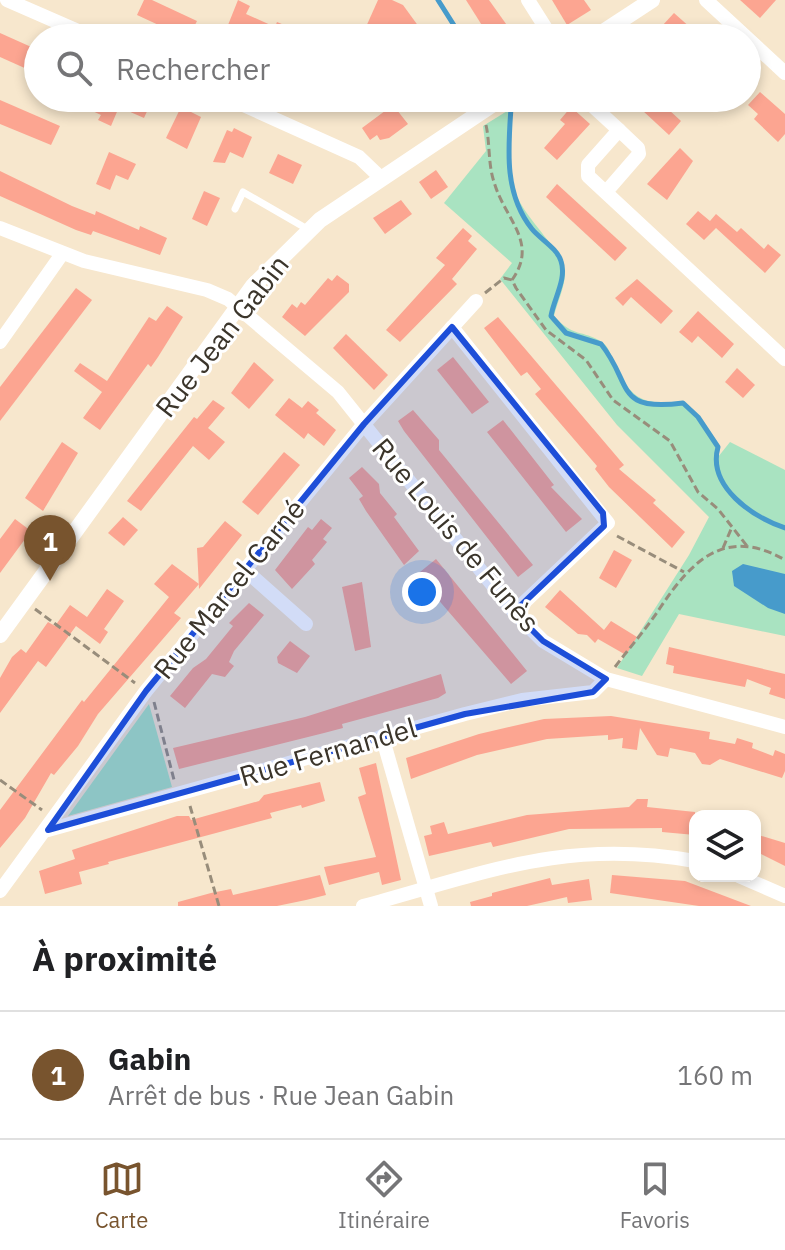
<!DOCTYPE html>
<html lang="fr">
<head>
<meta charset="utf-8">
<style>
	:root { --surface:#fff; --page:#f6f6f6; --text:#202124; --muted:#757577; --line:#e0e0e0; --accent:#78542e }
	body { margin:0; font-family:"IBM Plex Sans",sans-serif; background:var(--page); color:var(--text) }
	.controls { position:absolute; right:24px; bottom:24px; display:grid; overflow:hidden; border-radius:16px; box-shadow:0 4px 12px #0003 }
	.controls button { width:72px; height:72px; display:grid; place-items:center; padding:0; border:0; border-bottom:2px solid var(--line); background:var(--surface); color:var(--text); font:40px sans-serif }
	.you { position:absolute; left:422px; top:592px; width:28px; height:28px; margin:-20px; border:6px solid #fff; border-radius:50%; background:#1a73e8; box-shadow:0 0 0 12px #1a73e833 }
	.badge { display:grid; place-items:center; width:52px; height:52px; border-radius:50%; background:var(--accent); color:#fff; font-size:26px; font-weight:700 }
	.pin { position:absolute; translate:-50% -66px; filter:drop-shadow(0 2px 4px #0008) }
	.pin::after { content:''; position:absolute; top:42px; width:28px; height:24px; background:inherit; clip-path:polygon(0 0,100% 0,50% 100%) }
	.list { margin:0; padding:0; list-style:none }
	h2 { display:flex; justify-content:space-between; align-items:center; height:104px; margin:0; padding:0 32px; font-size:34px }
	h2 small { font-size:26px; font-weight:400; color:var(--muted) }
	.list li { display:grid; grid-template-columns:52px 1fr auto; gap:24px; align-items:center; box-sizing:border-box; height:128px; padding:0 32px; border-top:2px solid var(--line) }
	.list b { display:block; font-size:30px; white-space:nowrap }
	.list p { margin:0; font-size:26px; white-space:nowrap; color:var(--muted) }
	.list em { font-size:26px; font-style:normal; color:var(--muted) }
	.icon { flex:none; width:44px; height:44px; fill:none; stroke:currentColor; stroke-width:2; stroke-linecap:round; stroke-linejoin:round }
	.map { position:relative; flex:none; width:785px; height:906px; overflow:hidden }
	.search { position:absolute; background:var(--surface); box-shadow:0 4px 12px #0003; left:24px; right:24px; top:24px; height:88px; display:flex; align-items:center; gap:20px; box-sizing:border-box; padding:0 28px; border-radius:44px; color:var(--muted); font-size:30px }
	.sheet { height:232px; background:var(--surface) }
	nav { display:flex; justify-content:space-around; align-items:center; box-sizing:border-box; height:112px; border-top:2px solid var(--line); background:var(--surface); font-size:22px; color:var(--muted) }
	nav a { display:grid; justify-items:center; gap:4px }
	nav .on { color:var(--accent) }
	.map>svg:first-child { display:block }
</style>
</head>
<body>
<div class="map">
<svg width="785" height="906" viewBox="0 0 785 906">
	<rect width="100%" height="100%" fill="#f7e7cd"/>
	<!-- green -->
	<g fill="#a9e3c1">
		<path d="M512,108C511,132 506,165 514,189C522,217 566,253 565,273C565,287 557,303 554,316C574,338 581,329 602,342C608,346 610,353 612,358C631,399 638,405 684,402L719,448L718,457L730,442L785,470V636L679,614L642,676L617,668L689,555L709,517L617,425L500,279L512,263L444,203L486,151L483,126Z"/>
		<path d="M149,704L172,787L68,816Z"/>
	</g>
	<!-- water -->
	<path fill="#479bcb" d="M743,564L785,574V614L768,608L734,586L732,571Z"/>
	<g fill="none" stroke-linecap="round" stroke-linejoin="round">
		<!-- stream -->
		<g stroke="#479bcb" stroke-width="5">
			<path d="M438,0L462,38"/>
			<path d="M511,108C508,150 504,194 532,229C540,239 557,248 561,261C567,279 554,298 551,316L566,333L601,344C633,384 614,412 683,403L698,417L718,447C707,487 753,517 785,528"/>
		</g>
	</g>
	<!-- building -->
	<g fill="#fca591">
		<path d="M144,0H152L197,21L195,25L223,38H176L178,34L137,15Z"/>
		<path d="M238,0L250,6L246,14L275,27L277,22L289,27L287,32L301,38H243L226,30Z"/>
		<path d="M378,0H392L403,5L427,38H361Z"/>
		<path d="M466,0H489L516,38H490Z"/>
		<path d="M552,0H584L591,10L567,25Z"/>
		<path d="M740,0H776L760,18Z"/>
		<path d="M674,13L692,29L685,38H675L662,26Z"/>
		<path d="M0,33L38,50L29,70L0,57Z"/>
		<path d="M760,92L785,114V134L778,142L754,119L758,114L748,105Z"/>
		<path d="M65,98H153L144,118L119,107L111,126L98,120L101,115Z"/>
		<path d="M629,98H656L681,121L669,135Z"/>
		<path d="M0,100L60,126L51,145L0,124Z"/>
		<path d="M393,105L408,124L389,138L380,140L377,135L370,140L362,128Z"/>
		<path d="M181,107L201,117L187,149L166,138Z"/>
		<path d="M571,107L590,124L557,160L544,148L565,124L560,120Z"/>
		<path d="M234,128L252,137L243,158L230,152L225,163L213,162L227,130L232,132Z"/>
		<path d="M680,148L693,161L667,200L647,184Z"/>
		<path d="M109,152L136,164L128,180L116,175L110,190L96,184Z"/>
		<path d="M278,154L302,165L293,184L269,173Z"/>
		<path d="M436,170L448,187L431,199L419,182Z"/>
		<path d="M0,171L72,206L95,215L96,211L139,230L140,226L167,238L160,255L93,231L91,235L76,230L0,196Z"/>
		<path d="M557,184L627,248L615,261L546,197Z"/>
		<path d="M204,191L220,198L207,226L192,219Z"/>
		<path d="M401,200L412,214L385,234L373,218Z"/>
		<path d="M698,211L710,221L716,214L737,232L741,228L764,249L768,244L781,255L765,273L716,228L704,240L686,224Z"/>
		<path d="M463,228L472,236L468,241L477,249L452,279L457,284L400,342L386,330L445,265L436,258Z"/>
		<path d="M337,275L349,284V292L305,336L282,317L292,304L297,308L301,302L305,305L328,278L332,281Z"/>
		<path d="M637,279L673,311L661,324L631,297L623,306L615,298Z"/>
		<path d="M76,288L92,300L0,421V387Z"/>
		<path d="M167,306L183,317L158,357L151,367L148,364L100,430L83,418L102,392L74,371L80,363L107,381L149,317L156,321Z"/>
		<path d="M698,311L734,344L722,358L698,336L692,343L679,332Z"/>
		<path d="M498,317L624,465L619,469L656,500L653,503L685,532L672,548L609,487L595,469L597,466L535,394L541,389L527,372L521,376L484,328Z"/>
		<path d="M346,334L388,375L374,390L333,348Z"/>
		<path d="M453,357L489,402L472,414L437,370Z"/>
		<path d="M254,362L274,380L249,409L231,393Z"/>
		<path d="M737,368L755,385L743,398L725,382Z"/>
		<path d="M289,398L302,408L308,401L319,410L316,413L336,430L324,446L308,433L304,439L275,415Z"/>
		<path d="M213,400L225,408L208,428L225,442L209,460L193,446L141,511L127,501L194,417L197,419Z"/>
		<path d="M413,410L439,440V450L533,565L518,577L404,431L398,421Z"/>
		<path d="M503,420L554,485L551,487L582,519L566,532L487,432Z"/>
		<path d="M62,442L78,453L43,511L25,498Z"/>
		<path d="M284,452L300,465L258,515L242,502Z"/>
		<path d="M362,467L379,484L380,493L397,514L394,517L419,551L404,565L366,511L359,499L363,496L349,478Z"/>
		<path d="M123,517L138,530L124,546L108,533Z"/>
		<path d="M15,519L31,531L0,573V539Z"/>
		<path d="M321,519L332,528L323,539L327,542L312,560L315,564L292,589L275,570L308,527L312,530Z"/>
		<path d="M225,521L242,535L199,589L197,548L203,547Z"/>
		<path d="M614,550L632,560L616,588L599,578Z"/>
		<path d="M436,559L527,671L511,684L429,589L432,587L420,572Z"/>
		<path d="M172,564L199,584L174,613L181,618L98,714L78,746L54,775L51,773L25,818L0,848V810L82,700L84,702L169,597L154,584Z"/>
		<path d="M362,582L371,647L355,651L342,587Z"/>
		<path d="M107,589L124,601L104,629L108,632L100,644L76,626L46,667L38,661L0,713V678L12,657L21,649L26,653L48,622L55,626L70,605L87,617Z"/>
		<path d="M560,590L604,630L611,621L637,637L626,655L598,639L595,643L587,635L578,634L545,607Z"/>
		<path d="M249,603L264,615L234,651L229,662L234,666L225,677L212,674L185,708L170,696L193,668L206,659L233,626L229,623Z"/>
		<path d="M290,641L310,656L297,673L278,663L277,657Z"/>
		<path d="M669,647L785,674V699L769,694L771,688L747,679L745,687L673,673L674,666L666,664Z"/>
		<path d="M441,674L446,693L438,698L342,724L343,728L324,733L179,769L173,748L305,717Z"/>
		<path d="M611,716L710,732L709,739L735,744L737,738L753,743L752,748L773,756L775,750L785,754V771L782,778L720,759L710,765L702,764L695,753L670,748L668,757L657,755L640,728L637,750L622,748L623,738L608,740V735L547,739L477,755L411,779L406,758L479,734L544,719Z"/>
		<path d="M376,763L401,880L382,885L379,872L329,885L324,867L376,857L358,797L366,794L359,768Z"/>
		<path d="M320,782L325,801L302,808L301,805L270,813L272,818L108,862L109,864L79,872L82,884L45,894L39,871L75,859L72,850L177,816H189L191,820L259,801L264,795Z"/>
		<path d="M637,799H648L647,807L695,812V835L662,832V828L569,829L493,847L491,842L429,856L424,836L432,834L430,826L444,822L448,834L527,815L629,807Z"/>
		<path d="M755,834L785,843V866L755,851Z"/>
		<path d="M320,875L326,895L306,900L277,906H178V902L211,893L231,889L233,895Z"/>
		<path d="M612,875L685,881L751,906H699L610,893Z"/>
		<path d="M550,878L552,885L589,879L592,900L568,903L567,897L527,906H471L470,902L492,896V893Z"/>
	</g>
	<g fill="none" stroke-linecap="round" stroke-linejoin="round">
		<!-- path -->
		<g stroke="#988d7b" stroke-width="3" stroke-dasharray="8 4" stroke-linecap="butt">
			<path d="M486,125C490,143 488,164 494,182C505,220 539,242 512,280L516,288L546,330L586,360L613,400L670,441L698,492L718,509L747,546"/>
			<path d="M485,293L504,278L512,280"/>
			<path d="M617,536L684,572"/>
			<path d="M723,548L732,527"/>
			<path d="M35,609L135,683"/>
			<path d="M615,667C630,647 647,628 660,608C692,560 726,526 785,560"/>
			<path d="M154,702L174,780"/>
			<path d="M0,780L42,810"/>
			<path d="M190,806L219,906"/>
		</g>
		<!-- service -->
		<path stroke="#fff" stroke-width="7" d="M235,209L243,192L309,230"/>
		<!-- minor -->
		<g stroke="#fff" stroke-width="14">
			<path d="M7,0L94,38"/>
			<path d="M528,0L552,38"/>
			<path d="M706,0L785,73"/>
			<path d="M228,98L359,157L381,178"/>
			<path d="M584,98L619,130"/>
			<path d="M606,192L639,154L638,148L619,130L588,165V176L785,359"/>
			<path d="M0,228L84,261L207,290L228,299L338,392L514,612L543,641L606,679L785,727"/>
			<path d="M452,327L608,523L514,612"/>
			<path d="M0,342L62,254"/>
			<path d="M245,570L306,624"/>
			<path d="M382,736L431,906"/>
			<path d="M48,830L465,714L522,700L593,692L606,679"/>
			<path d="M739,876L785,896"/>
			<path d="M0,891L146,691L364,424L476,301"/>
			<path d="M363,906C485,873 566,838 695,861"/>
		</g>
		<!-- tertiary -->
		<g stroke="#fff" stroke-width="16">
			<path d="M594,38L652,0"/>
			<path d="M0,635L253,286L320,220L502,98"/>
		</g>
	</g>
	<!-- marked area -->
	<path fill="#1d4ed8" fill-opacity="0.2" stroke="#1d4ed8" stroke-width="6" stroke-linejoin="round" d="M452,327L603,513L604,526L514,612L543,641L606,679L593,692L465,714L48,830L146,691L364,424Z"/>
	<g text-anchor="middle" stroke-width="6" stroke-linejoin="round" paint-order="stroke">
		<!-- street labels -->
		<g font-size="28" fill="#3b352b" stroke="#fff">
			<text transform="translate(222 336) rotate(-52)" y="10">Rue Jean Gabin</text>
			<text transform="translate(456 535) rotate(50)" y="10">Rue Louis de Funès</text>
			<text transform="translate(229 589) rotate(-51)" y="10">Rue Marcel Carné</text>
			<text transform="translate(328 752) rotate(-16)" y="10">Rue Fernandel</text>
		</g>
	</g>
</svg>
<div class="controls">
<button><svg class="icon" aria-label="layers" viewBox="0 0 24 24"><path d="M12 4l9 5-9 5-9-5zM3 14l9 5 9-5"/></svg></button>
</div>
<div class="you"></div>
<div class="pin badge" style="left:50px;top:581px">1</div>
<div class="search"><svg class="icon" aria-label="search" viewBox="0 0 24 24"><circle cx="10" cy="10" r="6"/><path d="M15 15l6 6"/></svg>Rechercher</div>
</div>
<section class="sheet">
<h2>À proximité<small></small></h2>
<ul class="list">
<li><span class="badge">1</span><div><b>Gabin</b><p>Arrêt de bus · Rue Jean Gabin</p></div><em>160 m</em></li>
</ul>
</section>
<nav>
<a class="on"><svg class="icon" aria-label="map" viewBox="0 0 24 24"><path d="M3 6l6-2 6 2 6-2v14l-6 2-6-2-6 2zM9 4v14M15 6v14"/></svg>Carte</a>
<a><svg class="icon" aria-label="directions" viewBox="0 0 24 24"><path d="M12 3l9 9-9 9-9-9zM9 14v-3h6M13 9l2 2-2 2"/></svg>Itinéraire</a>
<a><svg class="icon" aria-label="saved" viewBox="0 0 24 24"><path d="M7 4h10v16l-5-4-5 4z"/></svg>Favoris</a>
</nav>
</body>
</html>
